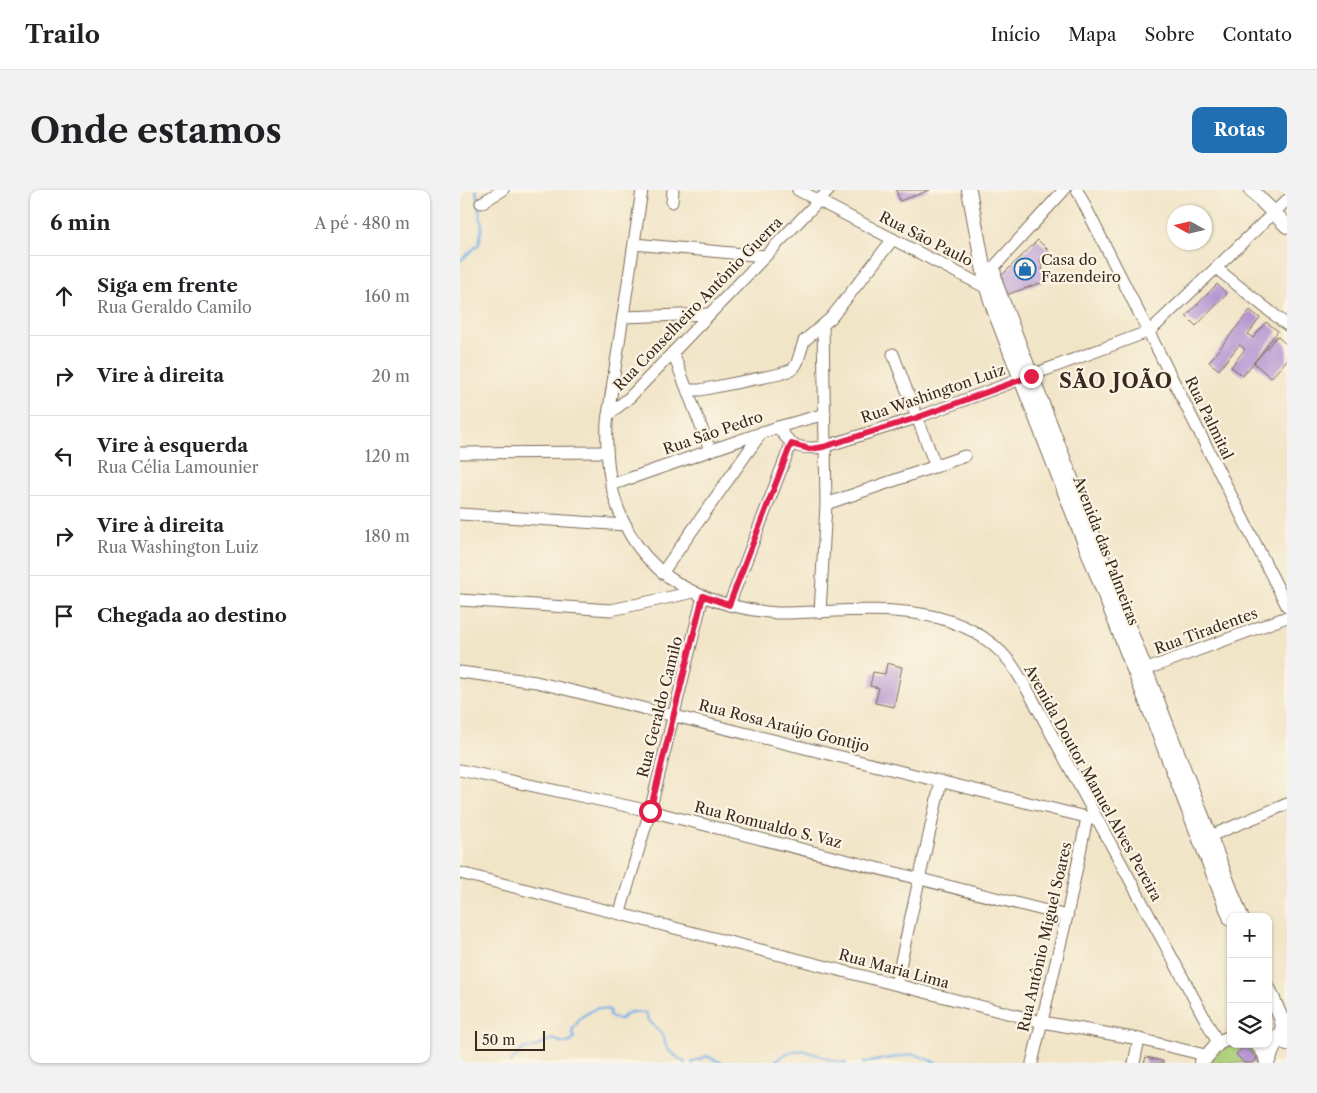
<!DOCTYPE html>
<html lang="pt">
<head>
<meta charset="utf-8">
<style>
	:root { --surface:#fff; --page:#f2f2f2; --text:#202124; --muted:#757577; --line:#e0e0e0; --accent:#1f6fb2 }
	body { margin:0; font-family:"Libre Caslon Text",serif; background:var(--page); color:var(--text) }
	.controls { position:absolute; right:15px; bottom:15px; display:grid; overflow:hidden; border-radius:10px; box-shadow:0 1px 4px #0004 }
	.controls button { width:45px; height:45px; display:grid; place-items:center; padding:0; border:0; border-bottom:1px solid var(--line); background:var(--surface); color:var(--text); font:25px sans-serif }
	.compass { position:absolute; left:707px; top:15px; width:45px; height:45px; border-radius:50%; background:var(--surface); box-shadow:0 1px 4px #0004; rotate:278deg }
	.scale { position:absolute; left:15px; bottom:12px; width:70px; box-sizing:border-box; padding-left:5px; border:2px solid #3b2a1e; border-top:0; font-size:14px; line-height:18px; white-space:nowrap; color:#3b2a1e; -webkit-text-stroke:4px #fcf5e5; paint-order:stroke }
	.stop { position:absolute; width:15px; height:15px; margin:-11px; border:4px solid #e11d48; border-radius:50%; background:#fff }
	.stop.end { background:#e11d48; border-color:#fff; box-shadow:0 1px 5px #0008 }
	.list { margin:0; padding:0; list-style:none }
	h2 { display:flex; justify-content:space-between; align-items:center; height:65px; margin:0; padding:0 20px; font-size:21px }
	h2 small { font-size:16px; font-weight:400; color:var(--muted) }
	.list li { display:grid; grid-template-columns:32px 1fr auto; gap:15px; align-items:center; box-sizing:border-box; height:80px; padding:0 20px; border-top:1px solid var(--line) }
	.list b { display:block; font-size:19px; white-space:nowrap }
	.list p { margin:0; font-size:16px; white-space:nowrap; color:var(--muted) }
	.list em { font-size:16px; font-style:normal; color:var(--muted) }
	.icon { flex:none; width:28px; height:28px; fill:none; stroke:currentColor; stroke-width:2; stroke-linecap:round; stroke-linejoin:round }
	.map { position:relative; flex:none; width:827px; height:873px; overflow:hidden; border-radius:10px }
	header { display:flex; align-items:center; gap:30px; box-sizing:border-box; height:70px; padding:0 25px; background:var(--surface); border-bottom:1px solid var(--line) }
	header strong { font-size:24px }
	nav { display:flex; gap:28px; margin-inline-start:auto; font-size:18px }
	.intro { display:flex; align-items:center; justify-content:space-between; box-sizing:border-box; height:120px; padding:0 30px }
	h1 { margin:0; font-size:35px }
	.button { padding:12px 22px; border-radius:10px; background:var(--accent); color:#fff; font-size:18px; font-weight:700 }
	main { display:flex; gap:30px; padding:0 30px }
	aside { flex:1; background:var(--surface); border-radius:10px; box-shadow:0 1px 4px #0004 }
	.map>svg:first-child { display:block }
</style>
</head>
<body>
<header>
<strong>Trailo</strong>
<nav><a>Início</a><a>Mapa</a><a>Sobre</a><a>Contato</a></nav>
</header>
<div class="intro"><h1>Onde estamos</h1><a class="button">Rotas</a></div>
<main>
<aside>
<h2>6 min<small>A pé · 480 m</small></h2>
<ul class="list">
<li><svg class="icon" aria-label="ahead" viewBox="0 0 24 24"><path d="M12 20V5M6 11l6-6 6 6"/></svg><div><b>Siga em frente</b><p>Rua Geraldo Camilo</p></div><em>160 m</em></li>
<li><svg class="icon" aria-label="right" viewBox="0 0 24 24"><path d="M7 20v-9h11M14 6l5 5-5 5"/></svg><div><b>Vire à direita</b></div><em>20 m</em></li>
<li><svg class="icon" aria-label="left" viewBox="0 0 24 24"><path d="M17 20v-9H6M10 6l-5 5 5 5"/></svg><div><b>Vire à esquerda</b><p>Rua Célia Lamounier</p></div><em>120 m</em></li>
<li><svg class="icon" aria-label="right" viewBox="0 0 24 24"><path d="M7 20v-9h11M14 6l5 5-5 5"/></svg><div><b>Vire à direita</b><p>Rua Washington Luiz</p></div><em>180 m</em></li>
<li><svg class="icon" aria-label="arrive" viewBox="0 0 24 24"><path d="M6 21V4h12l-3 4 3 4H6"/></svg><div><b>Chegada ao destino</b></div></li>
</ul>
</aside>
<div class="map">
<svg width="827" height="873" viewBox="0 0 827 873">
	<rect width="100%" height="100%" fill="#fcf5e5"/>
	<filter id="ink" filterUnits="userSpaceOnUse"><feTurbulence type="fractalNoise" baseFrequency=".02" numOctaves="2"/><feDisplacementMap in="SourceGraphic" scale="10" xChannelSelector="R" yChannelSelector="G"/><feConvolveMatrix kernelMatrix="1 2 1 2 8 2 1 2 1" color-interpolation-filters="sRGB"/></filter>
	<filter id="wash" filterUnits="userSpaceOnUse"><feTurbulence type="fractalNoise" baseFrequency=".0096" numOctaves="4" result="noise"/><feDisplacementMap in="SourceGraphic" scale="20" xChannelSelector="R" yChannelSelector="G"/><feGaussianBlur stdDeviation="1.12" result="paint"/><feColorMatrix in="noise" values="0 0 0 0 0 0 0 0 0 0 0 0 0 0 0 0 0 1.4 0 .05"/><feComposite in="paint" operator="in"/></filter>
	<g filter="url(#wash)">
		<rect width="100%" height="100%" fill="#f1e5c8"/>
		<!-- green -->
		<path fill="#add078" stroke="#747d4b" d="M773,854H789L801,866L802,871L800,873H750L760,861Z"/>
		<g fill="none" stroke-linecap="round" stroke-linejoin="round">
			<!-- stream -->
			<g stroke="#77b1e8" stroke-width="2.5">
				<path d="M0,71L19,54L22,38L16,0"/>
				<path d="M50,873L64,858C75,860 82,852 93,849L103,853L111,852L114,848L112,841L120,828L136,818L150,820V826L159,830L170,822L186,823L188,830L202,844L208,860L225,873"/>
				<path d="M232,873L246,866L262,873"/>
				<path d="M314,873C341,846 357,871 386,873"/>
				<path d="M403,873L454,864L477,873"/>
			</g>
		</g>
		<g id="blocks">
			<!-- building -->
			<g fill="#b696d2">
				<path d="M436,0H470L440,11Z"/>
				<path d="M578,50L589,61L580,70L586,91L546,105L540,87Z"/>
				<path d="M757,94L767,104L736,136L726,126Z"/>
				<path d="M790,120L800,128L788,144L793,148L806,132L818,141L783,186L771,177L785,159L779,155L759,180L749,172Z"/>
				<path d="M817,146L827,155V170L811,188L794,173Z"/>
				<path d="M427,473L442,477L434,517L415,513L419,498L410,496L413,482L425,484Z"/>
				<path d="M785,856L797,869L793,873H784L776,864Z"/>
				<path d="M686,867L703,871V873H684Z"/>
			</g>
		</g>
	</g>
	<g filter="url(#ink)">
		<use href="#blocks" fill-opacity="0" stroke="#7b6b5a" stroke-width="1"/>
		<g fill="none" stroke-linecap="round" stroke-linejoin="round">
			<!-- minor casing -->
			<g stroke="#7b6b5a" stroke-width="13">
				<g id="minor">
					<path d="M182,0L147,232C142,349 202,413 317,423C395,423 494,403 550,472C558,483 565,496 572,508L758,853"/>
					<path d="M338,0L527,98"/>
					<path d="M617,0L827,416"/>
					<path d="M212,12L213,0"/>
					<path d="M21,13L43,0"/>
					<path d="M174,54L305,66"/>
					<path d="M533,78L604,0"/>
					<path d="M756,78L827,135"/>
					<path d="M163,127L250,124"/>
					<path d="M213,163L250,260"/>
					<path d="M433,164L476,277"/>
					<path d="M229,200H240L320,184L333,179L337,173L344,151L371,128L433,49"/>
					<path d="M148,225L170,207L369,0"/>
					<path d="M318,237C331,257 340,260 363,257L456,228L690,141L827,10"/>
					<path d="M0,263L146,262"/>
					<path d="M151,295L318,237L365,224"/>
					<path d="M366,314L505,266"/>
					<path d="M0,324L166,335"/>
					<path d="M202,383L302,242"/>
					<path d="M0,410L151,420L234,402"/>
					<path d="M269,415L331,254"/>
					<path d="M360,423L366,314L363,136"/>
					<path d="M0,482L76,492L638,630"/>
					<path d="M679,482L827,427"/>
					<path d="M0,580L190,621L607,726"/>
					<path d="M743,649L827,614"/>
					<path d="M0,683L582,832L679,849L745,865"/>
					<path d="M160,722L190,621L243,406"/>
					<path d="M436,794L481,591"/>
					<path d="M572,873L607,726L627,628"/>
					<path d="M674,873L679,849"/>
				</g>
			</g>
			<!-- major casing -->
			<g stroke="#7b6b5a" stroke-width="16">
				<g id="major">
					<path d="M509,0L527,98L535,122L771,729"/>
					<path d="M791,0L827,36"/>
					<path d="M533,79L536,95L781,727"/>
					<path d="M808,798L821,828L827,854"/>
					<path d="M797,854L805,864L807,873"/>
					<path d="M741,873L758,853L771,847"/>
					<path d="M807,873L818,847L827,837"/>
				</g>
			</g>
			<!-- minor -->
			<use href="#minor" stroke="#fff" stroke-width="11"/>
			<!-- major -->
			<use href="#major" stroke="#fff" stroke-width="14"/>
		</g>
	</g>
	<g fill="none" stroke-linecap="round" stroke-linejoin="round" filter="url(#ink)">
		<!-- route -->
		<path stroke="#e11d48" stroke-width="6" d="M190,621L243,406L269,415L331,254L350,259L363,257L456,228L571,186"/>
	</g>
	<!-- icons -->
	<defs>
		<g id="shop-ring" transform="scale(1.125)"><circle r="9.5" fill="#fcf5e5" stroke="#1f6fb2" stroke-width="1.5"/><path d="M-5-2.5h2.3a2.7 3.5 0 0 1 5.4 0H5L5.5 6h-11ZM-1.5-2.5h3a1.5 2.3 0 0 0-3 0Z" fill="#1f6fb2"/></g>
	</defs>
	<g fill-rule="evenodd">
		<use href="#shop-ring" x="565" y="79"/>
	</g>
	<g text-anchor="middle" stroke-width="4.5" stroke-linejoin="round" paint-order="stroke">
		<!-- street labels -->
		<g font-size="15" fill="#3b2a1e" stroke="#fcf5e5">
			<text transform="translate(466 49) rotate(27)" y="5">Rua São Paulo</text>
			<text transform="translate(238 114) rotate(-46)" y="5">Rua Conselheiro Antônio Guerra</text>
			<text transform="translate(473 204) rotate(-19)" y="5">Rua Washington Luiz</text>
			<text transform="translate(749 228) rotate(64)" y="5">Rua Palmital</text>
			<text transform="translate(253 243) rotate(-19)" y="5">Rua São Pedro</text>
			<text transform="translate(646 361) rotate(69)" y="5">Avenida das Palmeiras</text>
			<text transform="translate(746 441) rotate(-20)" y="5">Rua Tiradentes</text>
			<text transform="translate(200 517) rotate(-76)" y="5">Rua Geraldo Camilo</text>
			<text transform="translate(324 536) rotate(14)" y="5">Rua Rosa Araújo Gontijo</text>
			<text transform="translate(633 593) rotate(61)" y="5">Avenida Doutor Manuel Alves Pereira</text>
			<text transform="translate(308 635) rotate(14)" y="5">Rua Romualdo S. Vaz</text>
			<text transform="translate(585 747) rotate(-77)" y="5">Rua Antônio Miguel Soares</text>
			<text transform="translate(434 779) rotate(15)" y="5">Rua Maria Lima</text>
		</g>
		<!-- poi labels -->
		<g font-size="15" fill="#3b2a1e" stroke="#fcf5e5" text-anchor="start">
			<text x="581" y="75">Casa do<tspan x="581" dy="17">Fazendeiro</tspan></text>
		</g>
		<!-- district labels -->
		<g font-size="20" font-weight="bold" letter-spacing="1" fill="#3b2a1e" stroke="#fcf5e5">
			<text x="656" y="198">SÃO JOÃO</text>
		</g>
	</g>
</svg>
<div class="controls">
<button>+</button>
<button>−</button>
<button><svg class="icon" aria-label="layers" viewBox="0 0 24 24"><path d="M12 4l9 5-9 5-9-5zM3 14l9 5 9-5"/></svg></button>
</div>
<svg class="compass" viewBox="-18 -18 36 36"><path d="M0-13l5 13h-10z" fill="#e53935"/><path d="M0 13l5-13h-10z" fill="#757577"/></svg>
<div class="scale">50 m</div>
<div class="stop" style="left:190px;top:621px"></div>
<div class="stop end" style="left:571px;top:186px"></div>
</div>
</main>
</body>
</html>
